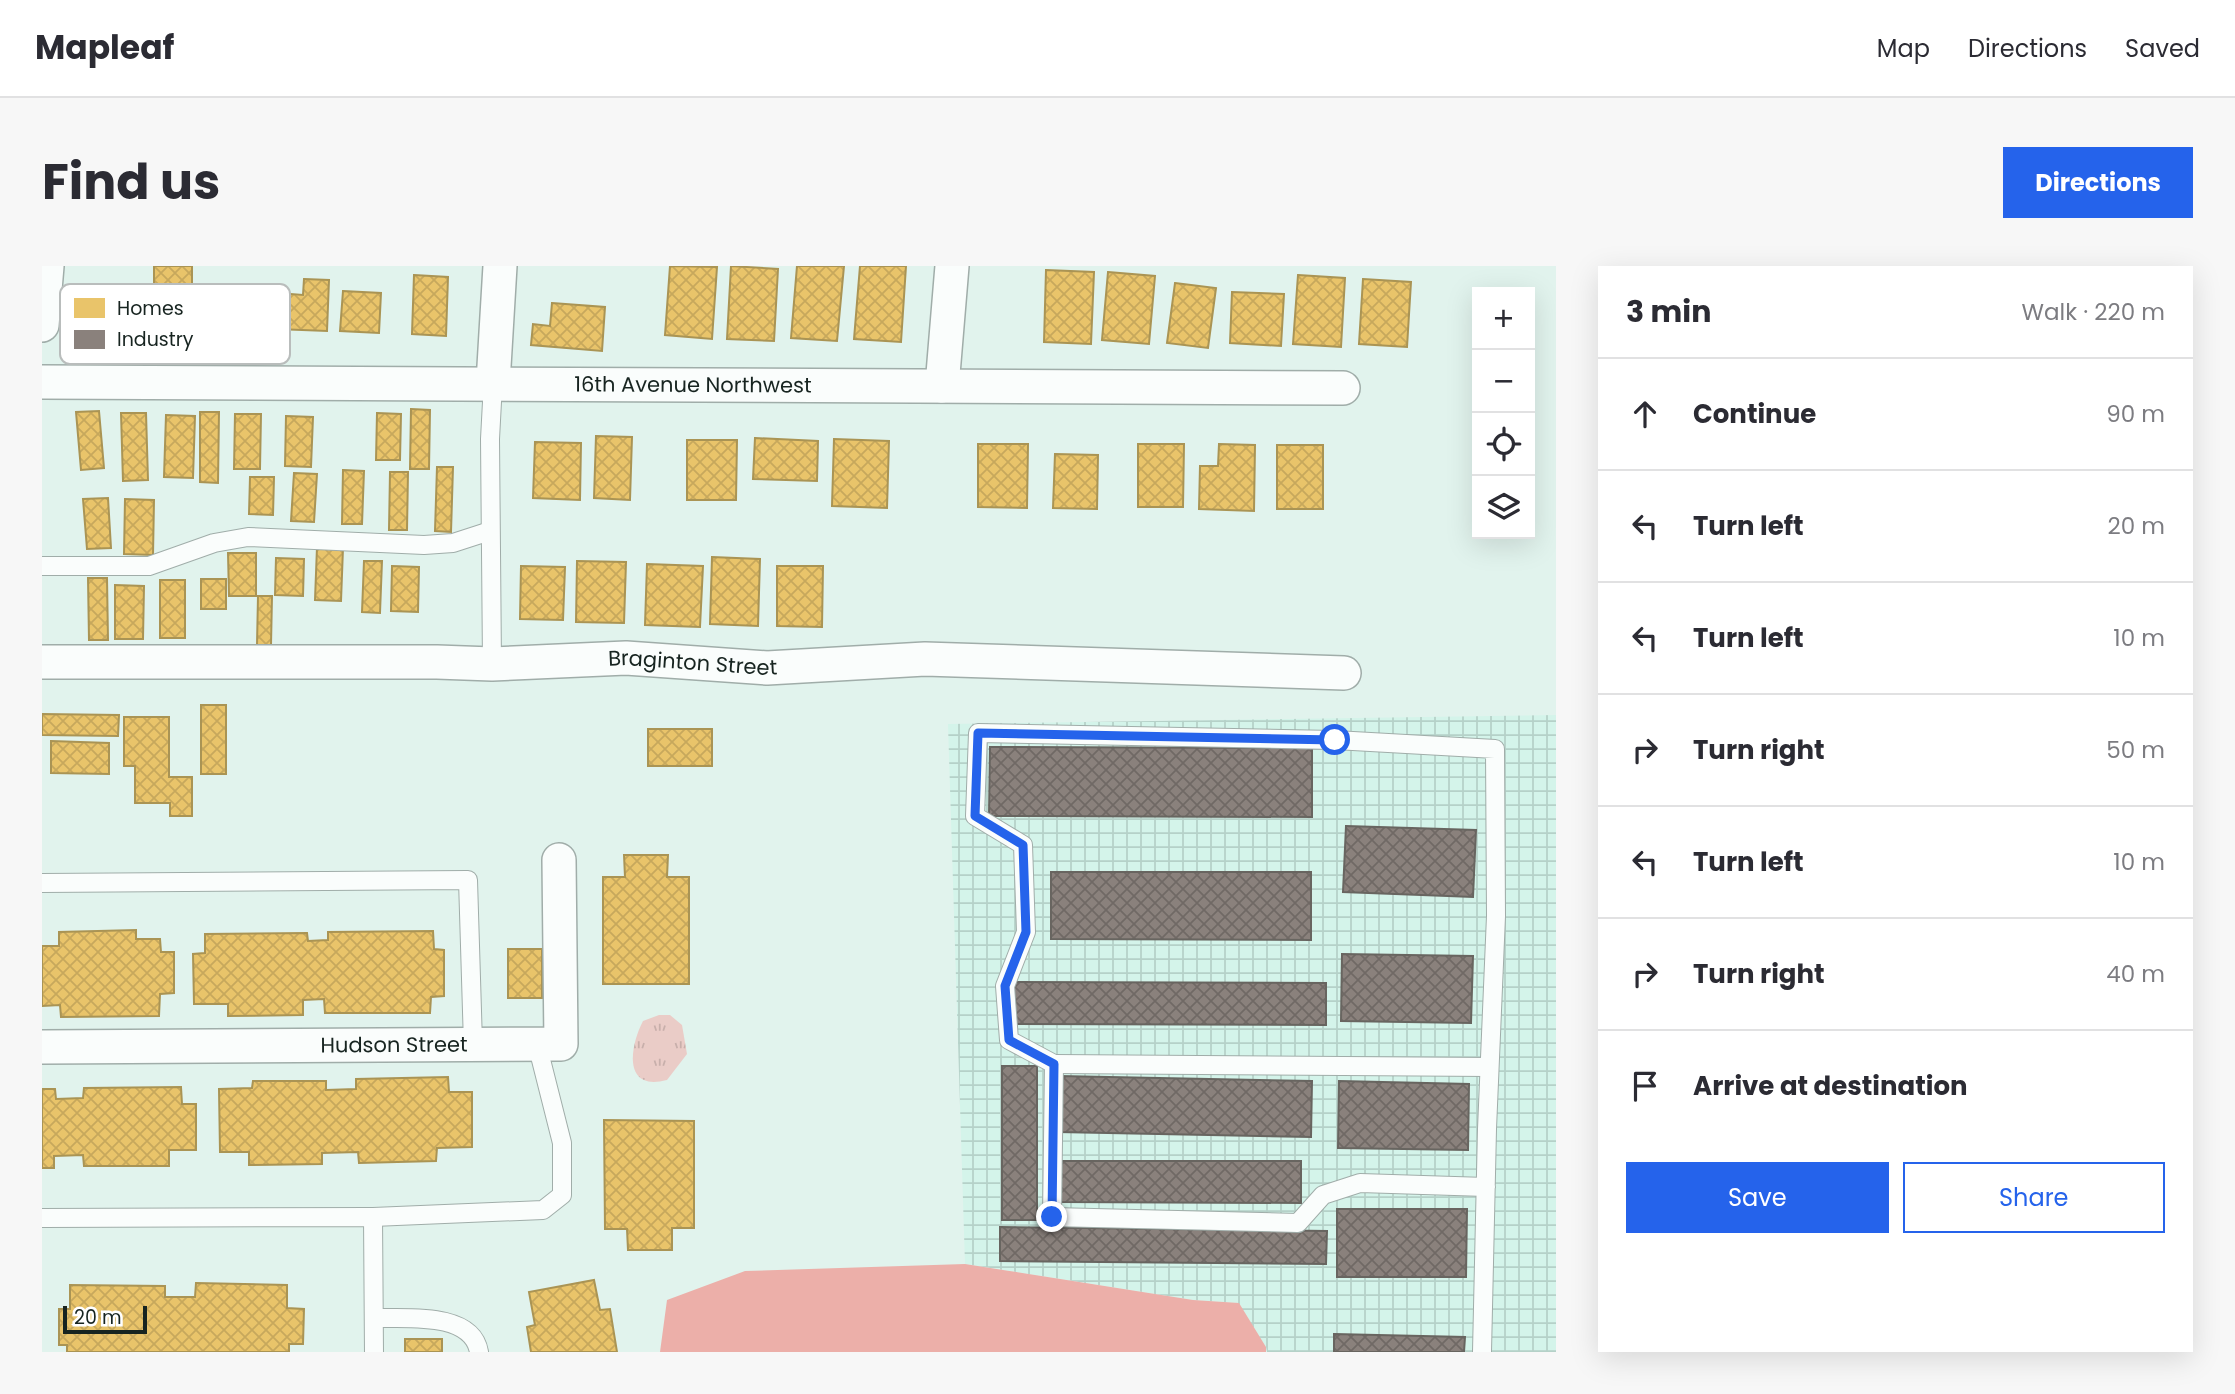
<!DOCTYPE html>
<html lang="en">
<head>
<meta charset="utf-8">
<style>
	:root { --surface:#fff; --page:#f7f7f7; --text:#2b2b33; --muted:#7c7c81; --line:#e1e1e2; --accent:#2563eb }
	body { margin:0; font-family:Poppins,sans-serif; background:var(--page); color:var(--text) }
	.controls { position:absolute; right:21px; top:21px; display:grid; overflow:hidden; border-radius:0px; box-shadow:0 7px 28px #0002 }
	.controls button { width:63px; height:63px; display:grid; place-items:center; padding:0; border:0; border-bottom:2px solid var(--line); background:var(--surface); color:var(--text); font:35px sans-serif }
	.scale { position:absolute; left:21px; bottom:18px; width:84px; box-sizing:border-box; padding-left:7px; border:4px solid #172420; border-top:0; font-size:19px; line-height:24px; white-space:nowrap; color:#172420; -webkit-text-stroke:5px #fff; paint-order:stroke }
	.stop { position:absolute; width:21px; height:21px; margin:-16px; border:5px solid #2563eb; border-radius:50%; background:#fff }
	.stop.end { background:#2563eb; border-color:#fff; box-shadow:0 2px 7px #0008 }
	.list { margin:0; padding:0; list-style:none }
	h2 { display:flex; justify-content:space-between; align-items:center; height:91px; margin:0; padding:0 28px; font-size:30px }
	h2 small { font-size:23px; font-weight:400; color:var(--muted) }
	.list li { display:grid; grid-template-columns:46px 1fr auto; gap:21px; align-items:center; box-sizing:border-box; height:112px; padding:0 28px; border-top:2px solid var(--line) }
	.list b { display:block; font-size:26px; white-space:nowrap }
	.list em { font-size:23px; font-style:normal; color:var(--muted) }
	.actions { display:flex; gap:14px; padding:21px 28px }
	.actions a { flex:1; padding:16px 0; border:2px solid var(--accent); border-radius:0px; text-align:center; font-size:24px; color:var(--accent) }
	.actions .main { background:var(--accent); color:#fff }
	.icon { flex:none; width:38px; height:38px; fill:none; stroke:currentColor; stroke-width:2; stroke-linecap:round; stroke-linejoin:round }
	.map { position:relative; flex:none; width:1514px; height:1086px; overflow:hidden; border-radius:0px }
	header { display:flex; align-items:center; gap:42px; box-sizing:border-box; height:98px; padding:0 35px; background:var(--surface); border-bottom:2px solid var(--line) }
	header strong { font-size:33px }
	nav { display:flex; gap:38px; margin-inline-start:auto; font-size:24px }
	.intro { display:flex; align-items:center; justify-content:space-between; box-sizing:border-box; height:168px; padding:0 42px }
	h1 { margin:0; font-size:49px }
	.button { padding:18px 32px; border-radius:0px; background:var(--accent); color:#fff; font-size:24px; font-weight:700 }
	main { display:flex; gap:42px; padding:0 42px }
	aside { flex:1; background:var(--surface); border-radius:0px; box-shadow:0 7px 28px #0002 }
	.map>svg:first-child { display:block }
</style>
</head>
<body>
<header>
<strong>Mapleaf</strong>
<nav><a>Map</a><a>Directions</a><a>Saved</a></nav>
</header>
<div class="intro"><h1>Find us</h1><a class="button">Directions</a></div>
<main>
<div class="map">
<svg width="1514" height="1086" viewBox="0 0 1514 1086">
	<defs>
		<pattern id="industrial-grid" width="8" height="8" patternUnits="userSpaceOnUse" patternTransform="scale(1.75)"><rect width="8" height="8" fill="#d4f4ea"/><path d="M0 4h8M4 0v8" fill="none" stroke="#b5d1c8"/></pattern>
		<pattern id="park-tufts" width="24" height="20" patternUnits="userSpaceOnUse" patternTransform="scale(1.75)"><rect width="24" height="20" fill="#eaccc7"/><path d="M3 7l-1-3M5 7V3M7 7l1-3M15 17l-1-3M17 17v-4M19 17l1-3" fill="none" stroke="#c8afab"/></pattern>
		<pattern id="homes-cross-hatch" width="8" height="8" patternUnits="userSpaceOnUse" patternTransform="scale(1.75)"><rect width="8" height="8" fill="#e9c46a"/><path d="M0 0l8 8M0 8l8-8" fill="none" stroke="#c7a85c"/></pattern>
		<pattern id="industry-cross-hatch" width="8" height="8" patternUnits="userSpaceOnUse" patternTransform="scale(1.75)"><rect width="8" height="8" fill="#8a817c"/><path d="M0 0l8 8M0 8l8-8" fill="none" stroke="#706965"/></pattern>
	</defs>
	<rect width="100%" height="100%" fill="#e1f3ed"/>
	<!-- industrial -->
	<path fill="url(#industrial-grid)" d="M1514,449V1086H1225L1224,1081L1196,1037L1151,1034L923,998L906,458Z"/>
	<!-- park -->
	<path fill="url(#park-tufts)" d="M617,749H628L640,759L645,788L625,814C580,826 588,780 601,755Z"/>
	<!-- water -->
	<path fill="#ecafa9" d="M923,998L1151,1034L1197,1037L1224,1081V1086H618L625,1034L703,1005Z"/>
	<!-- homes -->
	<g fill="url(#homes-cross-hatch)" stroke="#aa9454" stroke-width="2">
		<rect x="112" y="0" width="38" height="50"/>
		<path d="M628,0L675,1L670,73L623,69Z"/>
		<path d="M689,0L736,3L732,75L685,73Z"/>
		<path d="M755,0H802L795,75L749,72Z"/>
		<path d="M818,0H864L859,76L812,73Z"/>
		<path d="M1004,4L1052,6L1049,78L1002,76Z"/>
		<path d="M1066,6L1113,10L1107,78L1060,74Z"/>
		<path d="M372,9L406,11L404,70L370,68Z"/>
		<path d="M1256,9L1303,12L1299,81L1251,78Z"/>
		<path d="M262,13L287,14L285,65L235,63L237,27L261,29Z"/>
		<path d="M1321,13L1369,16L1365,81L1317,78Z"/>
		<path d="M1133,17L1174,22L1166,82L1125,77Z"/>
		<path d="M301,25L339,27L337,67L298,65Z"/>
		<path d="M1190,26L1242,28L1239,80L1188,77Z"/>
		<path d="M510,37L563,41L560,85L489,79L491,58L508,60Z"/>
		<path d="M369,143L388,144L387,203H368Z"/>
		<path d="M57,145L62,202L39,204L34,146Z"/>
		<path d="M158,146H177L176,217L158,216Z"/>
		<path d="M79,147H104L106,214L81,215Z"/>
		<path d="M335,147L359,148L358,194H334Z"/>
		<path d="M193,148H219L218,203H192Z"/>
		<path d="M124,149L153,150L151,212L122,211Z"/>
		<path d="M244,150L271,151L269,201L243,200Z"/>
		<path d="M554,170L590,171L588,234L552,232Z"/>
		<path d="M713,172L776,175L775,215L711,213Z"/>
		<path d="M792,173L847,175L845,242L790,240Z"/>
		<path d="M645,174H695L694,234H645Z"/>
		<path d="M493,176L539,177L538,234L491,232Z"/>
		<path d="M936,178H986L985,242L936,241Z"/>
		<path d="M1096,178H1142L1141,241H1096Z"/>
		<path d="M1177,178L1213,179L1212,245L1157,243L1158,200H1176Z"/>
		<rect x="1235" y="179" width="46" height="64"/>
		<path d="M1013,188L1056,189L1055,243L1011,242Z"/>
		<path d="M395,201H411L409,266L393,265Z"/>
		<path d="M301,204L322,205L320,258H300Z"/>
		<path d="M348,206H366L365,264H347Z"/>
		<path d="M252,207L275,208L272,256L249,255Z"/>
		<path d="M208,211H232L231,249L207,248Z"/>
		<path d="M66,232L69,282L45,283L41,233Z"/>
		<path d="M83,233L112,234L111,289L82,288Z"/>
		<path d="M275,281L301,282L299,335L273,334Z"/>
		<path d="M186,287H214V330H187Z"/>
		<path d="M670,291L718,293L716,360L668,358Z"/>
		<path d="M234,292L262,293L261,330L233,329Z"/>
		<path d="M322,295H340L338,347L320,346Z"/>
		<path d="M535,295L584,296L582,357L534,356Z"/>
		<path d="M605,298L661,300L658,361L603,359Z"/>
		<path d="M350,300L377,301L376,346L349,345Z"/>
		<path d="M479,300L523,301L521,354L478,353Z"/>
		<path d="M735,300H781L780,361L735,360Z"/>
		<path d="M46,312H65L66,374H47Z"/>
		<rect x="159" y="313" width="25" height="30"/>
		<rect x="118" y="314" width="25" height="58"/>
		<path d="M73,319L102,320L101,373H73Z"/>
		<path d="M216,330H230L229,379H215Z"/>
		<rect x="159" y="439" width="25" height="69"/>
		<path d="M0,448L77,449L76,470L0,469Z"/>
		<path d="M82,451H127V511H150V550H128V537H93V500H82Z"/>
		<rect x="606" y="463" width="64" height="37"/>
		<path d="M9,475L67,477V508L9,507Z"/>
		<path d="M582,589H626L625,611H647V718H561V611H583Z"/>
		<path d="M94,664V673H118L119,686H132V727L118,728L117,750L19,751L18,739L0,740V680H17V666Z"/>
		<path d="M391,665L392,683L402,684V730L389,731L388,747H283L282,733L261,734V749L186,750V738H152L151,688L163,687V668L265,667L266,675L286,674V666Z"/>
		<rect x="466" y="683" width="34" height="49"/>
		<path d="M406,811L407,826H430V881L395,882L394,895L317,897L316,886L280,887V898L207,899V886H178L177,823L210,822L211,815H284V824L314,823V813Z"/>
		<path d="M139,821L140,838H154V884H127V900H42L41,889L12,890V902H0V823H13L14,833L41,832L42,822Z"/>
		<path d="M562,854L652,855V962H630V984H586L585,963H563Z"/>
		<path d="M552,1014L558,1044L568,1043L575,1086H489L485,1061L493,1059L487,1026Z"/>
		<path d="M154,1017L245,1019V1042L262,1043L261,1078H247V1086H25V1079H17V1043H28V1019L123,1020V1031H153Z"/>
		<rect x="363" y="1073" width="37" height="13"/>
	</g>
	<!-- industry -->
	<g fill="url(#industry-cross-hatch)" stroke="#686560" stroke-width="2">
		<path d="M948,481L1270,482V551L947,550Z"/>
		<path d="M1304,560L1434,564L1431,631L1301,626Z"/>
		<path d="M1009,606H1269V674L1009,673Z"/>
		<path d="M1300,688L1431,690L1429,757L1299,755Z"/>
		<path d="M970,716L1284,717V759L970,758Z"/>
		<rect x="960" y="800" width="35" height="154"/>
		<path d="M1017,810L1270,815L1269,871L1016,866Z"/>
		<path d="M1297,815L1427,818L1426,884L1296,882Z"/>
		<path d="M1017,895H1259V937L1017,936Z"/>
		<path d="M1295,943H1425L1424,1011H1295Z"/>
		<path d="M958,961L1285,965L1284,998L958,995Z"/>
		<path d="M1292,1068L1423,1071L1422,1086H1292Z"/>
	</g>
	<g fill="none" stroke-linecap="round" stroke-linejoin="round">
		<!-- service casing -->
		<g stroke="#a0ada9" stroke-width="20">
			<g id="service">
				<path d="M0,300H107L172,277L206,271L382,279L411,277L448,265"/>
				<path d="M450,398L448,173L451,117"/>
				<path d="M0,617L426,614L431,778"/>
				<path d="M1012,798L1447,801"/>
				<path d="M331,951L501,944L520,929V877L495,778"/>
				<path d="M0,952L331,951L332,1086"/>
				<path d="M332,1052C363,1053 430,1045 437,1086"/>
				<path d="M1440,1086L1445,863L1454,650L1453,483L1293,474L936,467L933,550L981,579L984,666L963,720L967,774L1012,798L1010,951L1256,957L1281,929L1318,917L1444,921"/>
			</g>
		</g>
		<!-- minor casing -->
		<g stroke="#a0ada9" stroke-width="36">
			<g id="minor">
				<path d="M0,59L5,0"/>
				<path id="s1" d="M0,116L1301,122"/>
				<path d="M451,117L458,0"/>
				<path d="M900,120L910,0"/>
				<path id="s2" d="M0,396H395L450,398L584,392L725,402L883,393L1302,407"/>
				<path id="s3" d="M0,781L519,778L517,594"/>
			</g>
		</g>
		<!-- service -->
		<use href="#service" stroke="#fafdfc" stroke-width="18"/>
		<!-- minor -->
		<use href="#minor" stroke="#fafdfc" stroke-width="33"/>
	</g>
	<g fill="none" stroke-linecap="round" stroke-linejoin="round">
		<!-- route -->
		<path stroke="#2563eb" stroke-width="9" d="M1010,951L1012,798L967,774L963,720L984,666L981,579L933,550L936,467L1293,474"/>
	</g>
	<g text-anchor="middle" stroke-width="7" stroke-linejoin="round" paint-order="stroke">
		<!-- street labels -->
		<g font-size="21" fill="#172420" stroke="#fff">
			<text dy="7" stroke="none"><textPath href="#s1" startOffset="651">16th Avenue Northwest</textPath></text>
			<text dy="7" stroke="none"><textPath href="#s2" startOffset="651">Braginton Street</textPath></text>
			<text dy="7" stroke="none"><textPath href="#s3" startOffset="352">Hudson Street</textPath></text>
		</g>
	</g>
	<!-- legend -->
	<rect x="18" y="18" width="230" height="80" rx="10" fill="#fff" stroke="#b9bdbc" stroke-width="2"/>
	<rect x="32" y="32" width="31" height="20" fill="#e9c46a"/>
	<rect x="32" y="64" width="31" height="19" fill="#8a817c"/>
	<g font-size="19" fill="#172420">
		<text x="75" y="49">Homes</text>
		<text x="75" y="80">Industry</text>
	</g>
</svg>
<div class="controls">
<button>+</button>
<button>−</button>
<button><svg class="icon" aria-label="locate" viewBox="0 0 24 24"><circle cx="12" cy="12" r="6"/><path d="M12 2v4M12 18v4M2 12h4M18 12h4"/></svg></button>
<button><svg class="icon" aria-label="layers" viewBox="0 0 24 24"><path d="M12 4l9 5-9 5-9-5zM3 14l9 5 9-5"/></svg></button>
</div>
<div class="scale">20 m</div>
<div class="stop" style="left:1293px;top:474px"></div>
<div class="stop end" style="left:1010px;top:951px"></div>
</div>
<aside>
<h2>3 min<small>Walk · 220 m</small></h2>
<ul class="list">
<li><svg class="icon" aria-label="ahead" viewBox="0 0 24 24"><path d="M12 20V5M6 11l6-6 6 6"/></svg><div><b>Continue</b></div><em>90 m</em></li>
<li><svg class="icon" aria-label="left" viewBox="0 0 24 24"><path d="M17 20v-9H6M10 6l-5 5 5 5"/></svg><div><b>Turn left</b></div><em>20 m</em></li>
<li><svg class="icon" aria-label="left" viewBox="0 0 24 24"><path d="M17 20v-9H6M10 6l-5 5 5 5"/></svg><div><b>Turn left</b></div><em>10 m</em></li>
<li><svg class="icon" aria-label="right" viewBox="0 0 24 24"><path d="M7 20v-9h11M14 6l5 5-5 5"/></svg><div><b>Turn right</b></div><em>50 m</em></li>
<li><svg class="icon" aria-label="left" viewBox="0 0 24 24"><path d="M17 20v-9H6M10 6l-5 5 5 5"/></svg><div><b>Turn left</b></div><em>10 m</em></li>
<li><svg class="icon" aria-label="right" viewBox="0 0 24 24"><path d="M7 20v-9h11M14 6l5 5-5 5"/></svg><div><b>Turn right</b></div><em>40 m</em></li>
<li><svg class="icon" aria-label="arrive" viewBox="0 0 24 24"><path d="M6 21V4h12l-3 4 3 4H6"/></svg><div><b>Arrive at destination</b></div></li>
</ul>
<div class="actions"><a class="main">Save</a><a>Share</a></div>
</aside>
</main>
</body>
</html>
